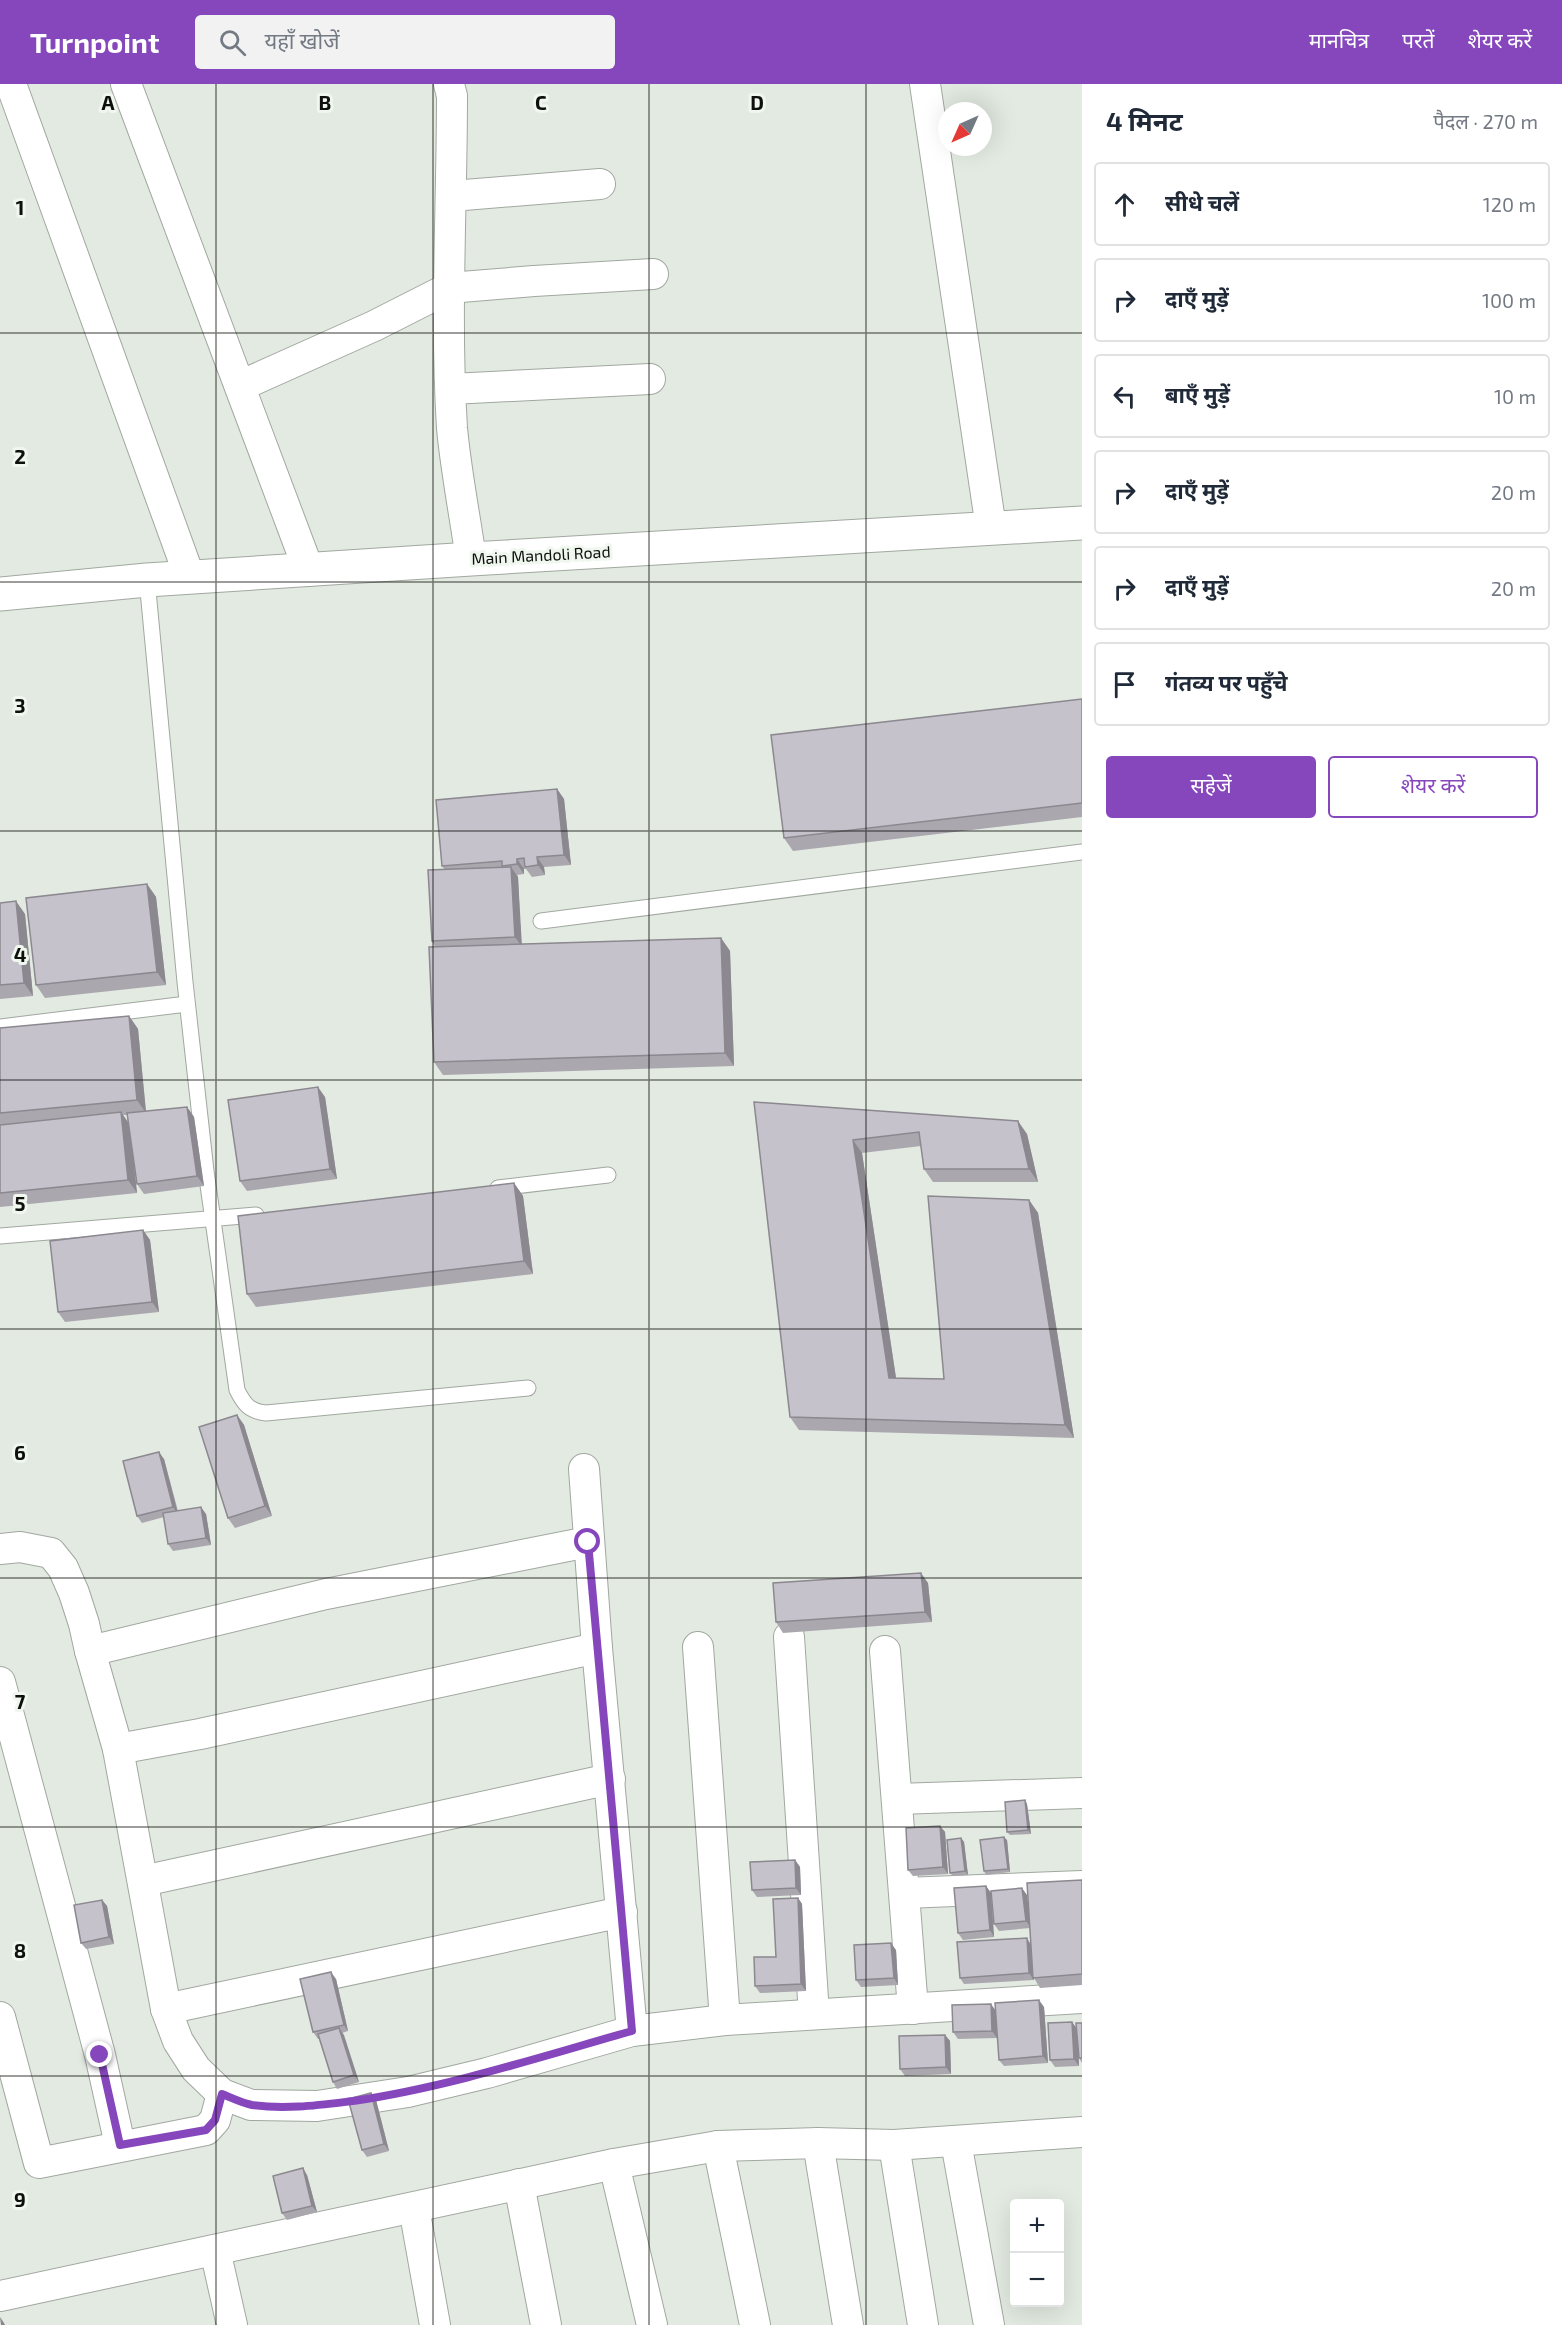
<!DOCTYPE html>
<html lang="hi">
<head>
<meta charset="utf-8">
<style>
	:root { --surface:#fff; --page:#f2f2f3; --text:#1f2937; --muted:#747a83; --line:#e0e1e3; --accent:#8647bd }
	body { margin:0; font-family:"Exo 2","Noto Sans Devanagari",sans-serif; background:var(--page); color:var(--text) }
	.controls { position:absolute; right:18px; bottom:18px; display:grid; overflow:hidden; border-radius:6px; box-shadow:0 6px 24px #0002 }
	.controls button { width:54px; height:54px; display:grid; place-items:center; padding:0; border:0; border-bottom:2px solid var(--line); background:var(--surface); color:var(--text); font:30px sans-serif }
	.compass { position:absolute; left:938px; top:18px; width:54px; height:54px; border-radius:50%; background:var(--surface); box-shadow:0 6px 24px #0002; rotate:225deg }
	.stop { position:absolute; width:18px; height:18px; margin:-14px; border:4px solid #8647bd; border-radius:50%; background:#fff }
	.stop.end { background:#8647bd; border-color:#fff; box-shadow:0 2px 6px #0008 }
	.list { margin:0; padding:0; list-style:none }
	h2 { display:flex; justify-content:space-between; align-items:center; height:78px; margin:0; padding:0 24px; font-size:26px }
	h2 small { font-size:20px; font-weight:400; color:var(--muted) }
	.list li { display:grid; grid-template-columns:39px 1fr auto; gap:18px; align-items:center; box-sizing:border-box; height:84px; margin:0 12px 12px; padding:0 12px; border:2px solid var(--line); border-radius:6px }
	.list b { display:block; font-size:22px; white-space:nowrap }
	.list em { font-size:20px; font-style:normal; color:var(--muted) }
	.actions { display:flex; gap:12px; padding:18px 24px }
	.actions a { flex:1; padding:14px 0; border:2px solid var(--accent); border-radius:6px; text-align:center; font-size:21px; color:var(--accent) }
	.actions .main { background:var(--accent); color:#fff }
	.icon { flex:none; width:33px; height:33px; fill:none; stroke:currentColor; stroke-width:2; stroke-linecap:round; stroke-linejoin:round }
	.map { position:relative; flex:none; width:1082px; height:2241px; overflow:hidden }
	header { display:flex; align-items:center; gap:36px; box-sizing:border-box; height:84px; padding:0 30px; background:var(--accent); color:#fff }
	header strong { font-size:28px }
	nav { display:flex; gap:33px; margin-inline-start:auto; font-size:21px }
	.search { width:420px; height:54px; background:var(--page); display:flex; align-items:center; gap:15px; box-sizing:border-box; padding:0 21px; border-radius:6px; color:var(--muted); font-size:22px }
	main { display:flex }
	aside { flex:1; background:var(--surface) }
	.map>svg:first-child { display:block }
</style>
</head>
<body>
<header>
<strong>Turnpoint</strong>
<div class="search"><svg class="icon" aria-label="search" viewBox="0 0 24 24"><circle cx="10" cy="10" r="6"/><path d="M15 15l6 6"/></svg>यहाँ खोजें</div>
<nav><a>मानचित्र</a><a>परतें</a><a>शेयर करें</a></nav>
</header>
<main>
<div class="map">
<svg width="1082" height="2241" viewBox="0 0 1082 2241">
	<rect width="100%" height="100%" fill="#e2eae1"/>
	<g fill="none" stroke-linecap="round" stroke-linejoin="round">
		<!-- lane casing -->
		<g stroke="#a1a8a0" stroke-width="17">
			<g id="lane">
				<path d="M147,496L185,898L206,1087L237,1306C244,1320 249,1327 266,1329L528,1304"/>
				<path d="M541,837L1082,768"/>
				<path d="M0,943L187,920"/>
				<path d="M498,1104L608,1091"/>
				<path d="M0,1152L256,1131"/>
			</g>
		</g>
		<!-- street casing -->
		<g stroke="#a1a8a0" stroke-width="32">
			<g id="street">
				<path d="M11,0L190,494"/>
				<path d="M126,0L309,487"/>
				<path d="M449,0L452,12C452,122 445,234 452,344C456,388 465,432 471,475"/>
				<path d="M925,0L991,444"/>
				<path d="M452,112L600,100"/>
				<path d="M240,302L374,242L449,204L534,197L653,190"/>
				<path d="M451,305L650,295"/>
				<path d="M584,1385L597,1564L632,1947"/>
				<path d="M0,1465L20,1463L51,1469L63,1484L74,1509L84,1540L90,1567L118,1665L166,1925L178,1957L196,1985L222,2010L251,2021L317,2022L408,2008L487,1989L632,1947L725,1936L1082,1914"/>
				<path d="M789,1553L814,1930"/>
				<path d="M698,1563L725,1936"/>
				<path d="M90,1567L326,1510L588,1458"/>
				<path d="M885,1567L913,1925"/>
				<path d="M0,1598L100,1971L120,2061"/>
				<path d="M118,1665L200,1650L597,1564"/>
				<path d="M897,1715L1082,1709"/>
				<path d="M143,1797L610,1695"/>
				<path d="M905,1809L1082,1802"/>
				<path d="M166,1925L622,1828"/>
				<path d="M0,1933L39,2079L206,2046L215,2036L222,2010"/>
				<path d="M956,2058L989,2241"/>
				<path d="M818,2059L848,2241"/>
				<path d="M894,2061L923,2241"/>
				<path d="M718,2062L755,2241"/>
				<path d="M614,2080L652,2241"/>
				<path d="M519,2100L546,2241"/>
				<path d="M414,2124L435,2241"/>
				<path d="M215,2166L232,2241"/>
				<path d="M0,2212L614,2080L718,2062L818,2059L894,2061L1082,2048"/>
			</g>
		</g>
		<!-- secondary casing -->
		<g stroke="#a1a8a0" stroke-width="35">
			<path id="secondary" d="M0,510L147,496L471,475L1082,439"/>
		</g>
		<!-- lane -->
		<use href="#lane" stroke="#fff" stroke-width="15"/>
		<!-- street -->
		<use href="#street" stroke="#fff" stroke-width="30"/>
		<!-- secondary -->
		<use href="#secondary" stroke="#fff" stroke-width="33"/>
	</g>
	<!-- wall -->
	<g fill="#aaa7af" fill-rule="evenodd">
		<path d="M1082,615V733L793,767L784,754Z"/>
		<path d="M557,705L564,715L571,781L544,783L545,791L532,793L526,785H524V790L517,791L518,793L521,860L721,854L730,867L734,982L443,991L434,978L435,863L432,857L445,786L442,782Z"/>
		<path d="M147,800L156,813L166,901L45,914L36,901Z"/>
		<path d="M0,819L25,830L33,912L0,915Z"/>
		<path d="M129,932L138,945L146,1027L187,1023L194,1033L204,1102L144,1110L137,1100L132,1066L137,1109L0,1123V944ZM123,1031H128L129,1040Z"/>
		<path d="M325,1013L337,1095L247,1107L240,1097Z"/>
		<path d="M754,1018L1027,1050L1038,1098H933L924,1085L921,1062L862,1069L896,1294L944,1295L1029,1116L1038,1129L1074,1354L799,1346L790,1333Z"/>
		<path d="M514,1099L523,1112L533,1190L256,1223L247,1210Z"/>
		<path d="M143,1146L150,1156L159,1228L65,1238L58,1228Z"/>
		<path d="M237,1331L244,1341L272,1432L235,1444L228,1434Z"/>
		<path d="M164,1375L178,1427L206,1430L211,1461L173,1467L168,1460L164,1433L142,1439L137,1432Z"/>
		<path d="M928,1499L932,1538L783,1549L776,1538Z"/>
		<path d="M1025,1716L1027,1720L1031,1750L1010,1751L1007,1748Z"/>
		<path d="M940,1742L945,1748L948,1790L913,1792L908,1786Z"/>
		<path d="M961,1754L964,1758L968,1791L953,1792L950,1789Z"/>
		<path d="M1007,1756L1010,1788L986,1791L984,1787Z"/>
		<path d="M795,1776L800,1783L801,1811L757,1813L752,1806Z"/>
		<path d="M1082,1796V1901L1040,1904L1034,1894V1896L964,1900L960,1894L1031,1860L1030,1844L999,1847L994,1840L1027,1811L1028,1824Z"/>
		<path d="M986,1802L991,1809L994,1853L963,1856L958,1849Z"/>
		<path d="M798,1814L802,1820L806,1907L760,1909L755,1902L776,1873Z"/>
		<path d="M102,1816L107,1822L114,1860L86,1865L81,1859Z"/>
		<path d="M896,1866L898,1901L861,1903L856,1896Z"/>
		<path d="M336,1895L348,1947L342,1949L359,1998L337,2005L333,1998L319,1955H318L313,1948Z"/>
		<path d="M1044,1923L1048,1979L1004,1982L999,1976L996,1934L997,1954L958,1955L953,1948L995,1926Z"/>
		<path d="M1072,1938L1077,1945L1082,1939V1979L1079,1974L1078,1959L1079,1982L1055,1983L1050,1976Z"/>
		<path d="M945,1951L950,1957L951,1990L905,1992L900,1985Z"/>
		<path d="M376,2016L389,2067L367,2073L362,2066Z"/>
		<path d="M307,2091L317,2128L287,2136L282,2129Z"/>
	</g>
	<!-- shaded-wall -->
	<g fill="#8b888f">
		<path d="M557,705L564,715L571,781L564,771Z"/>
		<path d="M537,773L544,783L545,791L538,781Z"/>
		<path d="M517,775L524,785V790L517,780Z"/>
		<path d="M511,783L518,793L522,863L515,853Z"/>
		<path d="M147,800L156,813L166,901L157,888Z"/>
		<path d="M16,817L25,830L33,912L24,899Z"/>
		<path d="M721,854L730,867L734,982L725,969Z"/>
		<path d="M129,932L138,945L146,1029L137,1016Z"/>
		<path d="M318,1003L325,1013L337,1095L330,1085Z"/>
		<path d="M187,1023L194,1033L204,1102L197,1092Z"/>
		<path d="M121,1028L130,1041L137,1109L128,1096Z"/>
		<path d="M1018,1037L1027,1050L1038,1098L1029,1085Z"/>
		<path d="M853,1056L862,1069L898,1307L889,1294Z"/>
		<path d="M514,1099L523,1112L533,1190L524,1177Z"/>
		<path d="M1029,1116L1038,1129L1074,1354L1065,1341Z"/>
		<path d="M143,1146L150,1156L159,1228L152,1218Z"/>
		<path d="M237,1331L244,1341L272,1432L265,1422Z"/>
		<path d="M159,1368L164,1375L178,1430L173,1423Z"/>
		<path d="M201,1423L206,1430L211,1461L206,1454Z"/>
		<path d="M921,1489L928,1499L932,1538L925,1528Z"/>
		<path d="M1025,1716L1027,1720L1031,1750L1028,1746Z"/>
		<path d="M940,1742L945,1748L948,1790L943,1783Z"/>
		<path d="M1004,1753L1007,1756L1010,1788L1008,1785Z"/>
		<path d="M961,1754L964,1758L968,1791L965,1787Z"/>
		<path d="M795,1776L800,1783L801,1811L796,1804Z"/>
		<path d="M986,1802L991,1809L994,1853L990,1846Z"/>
		<path d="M1022,1804L1027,1811L1031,1844L1026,1837Z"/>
		<path d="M798,1814L802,1820L806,1907L801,1900Z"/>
		<path d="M102,1816L107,1822L114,1860L109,1853Z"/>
		<path d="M1027,1854L1031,1861L1034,1896L1029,1889Z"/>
		<path d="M891,1859L896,1866L898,1901L894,1894Z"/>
		<path d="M331,1888L336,1895L348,1947L344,1941Z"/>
		<path d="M1039,1916L1044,1923L1048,1979L1043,1972Z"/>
		<path d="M991,1920L996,1927L997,1954L992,1947Z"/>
		<path d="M1072,1938L1077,1945L1079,1982L1074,1975Z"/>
		<path d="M339,1944L344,1951L359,1998L354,1991Z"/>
		<path d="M945,1951L950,1957L951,1990L946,1983Z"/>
		<path d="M371,2009L376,2016L389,2067L384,2060Z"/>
		<path d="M303,2084L307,2091L317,2128L312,2122Z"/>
		<path d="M0,2233L4,2239L5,2241H1Z"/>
	</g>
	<!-- building -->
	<g fill="#c6c2cc" stroke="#8b888f" stroke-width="1.5">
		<path d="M1082,615V719L784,754L771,651Z"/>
		<path d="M557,705L564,771L537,773L538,781L525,783L524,774L517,775V780L502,782V777L442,782L436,716Z"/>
		<path d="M511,783L515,853L432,857L428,786Z"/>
		<path d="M147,800L157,888L36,901L26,814Z"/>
		<path d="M16,817L24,899L0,901V819Z"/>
		<path d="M721,854L725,969L434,978L429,863Z"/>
		<path d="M129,932L137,1016L0,1029V944Z"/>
		<path d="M318,1003L330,1085L240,1097L228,1016Z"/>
		<path d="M754,1018L1018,1037L1029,1085H924L919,1048L853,1056L889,1294L944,1295L928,1112L1029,1116L1065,1341L790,1333Z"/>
		<path d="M187,1023L197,1092L137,1100L127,1029Z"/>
		<path d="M121,1028L128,1096L0,1109V1041Z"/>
		<path d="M514,1099L524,1177L247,1210L238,1132Z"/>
		<path d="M143,1146L152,1218L58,1228L50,1157Z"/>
		<path d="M237,1331L265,1422L228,1434L199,1343Z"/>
		<path d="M159,1368L173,1423L137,1432L123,1377Z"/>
		<path d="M201,1423L206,1454L168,1460L163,1429Z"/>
		<path d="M921,1489L925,1528L776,1538L773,1499Z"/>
		<path d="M1025,1716L1028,1746L1007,1748L1005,1718Z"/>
		<path d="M940,1742L943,1783L908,1786L906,1744Z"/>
		<path d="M1004,1753L1008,1785L984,1787L980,1756Z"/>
		<path d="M961,1754L965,1787L950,1789L947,1756Z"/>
		<path d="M795,1776L796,1804L752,1806L750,1778Z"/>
		<path d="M1082,1796V1890L1033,1894L1027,1799Z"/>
		<path d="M986,1802L990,1846L958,1849L954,1804Z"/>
		<path d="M1022,1804L1026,1837L994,1840L991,1807Z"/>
		<path d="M798,1814L801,1900L755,1902L754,1873H776L773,1815Z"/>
		<path d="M102,1816L109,1853L81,1859L74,1821Z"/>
		<path d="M1027,1854L1029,1889L960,1894L957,1858Z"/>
		<path d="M891,1859L894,1894L856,1896L854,1861Z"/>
		<path d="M331,1888L344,1941L313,1948L300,1895Z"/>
		<path d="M1039,1916L1043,1972L999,1976L995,1919Z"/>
		<path d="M991,1920L992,1947L953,1948L952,1921Z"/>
		<path d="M1072,1938L1074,1975L1050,1976L1048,1939Z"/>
		<path d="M1076,1939H1082V1974H1079Z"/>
		<path d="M339,1944L354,1991L333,1998L318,1950Z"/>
		<path d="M945,1951L946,1983L900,1985L899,1952Z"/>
		<path d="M371,2009L384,2060L362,2066L348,2015Z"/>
		<path d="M303,2084L312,2122L282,2129L273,2092Z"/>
	</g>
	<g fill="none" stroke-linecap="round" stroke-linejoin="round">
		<!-- route -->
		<path stroke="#8647bd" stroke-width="8" d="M100,1971L120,2061L206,2046L215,2036L222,2010C232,2014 242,2019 252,2021C285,2026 320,2021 353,2017C448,2003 540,1973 632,1947L588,1458"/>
	</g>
	<!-- grid -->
	<path fill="none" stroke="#0e100d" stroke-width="1.5" stroke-opacity="0.55" d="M216,0V2241M433,0V2241M649,0V2241M866,0V2241M0,249H1082M0,498H1082M0,747H1082M0,996H1082M0,1245H1082M0,1494H1082M0,1743H1082M0,1992H1082"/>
	<g text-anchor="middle" stroke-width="6" stroke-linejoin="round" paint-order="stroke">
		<!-- street labels -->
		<g font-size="16" fill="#0e100d" stroke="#eff7ee">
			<text transform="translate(541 471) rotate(-3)" y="6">Main Mandoli Road</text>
		</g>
	</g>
	<g font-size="20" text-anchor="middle" font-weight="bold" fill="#0e100d" stroke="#eff7ee" stroke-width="6" stroke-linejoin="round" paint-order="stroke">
		<text x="108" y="26">A</text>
		<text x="325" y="26">B</text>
		<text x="541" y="26">C</text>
		<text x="757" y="26">D</text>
		<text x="20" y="131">1</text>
		<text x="20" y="380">2</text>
		<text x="20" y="629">3</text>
		<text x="20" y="878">4</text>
		<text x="20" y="1127">5</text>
		<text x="20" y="1376">6</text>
		<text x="20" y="1625">7</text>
		<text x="20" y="1874">8</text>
		<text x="20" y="2123">9</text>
	</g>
</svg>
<div class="controls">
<button>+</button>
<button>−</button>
</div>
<svg class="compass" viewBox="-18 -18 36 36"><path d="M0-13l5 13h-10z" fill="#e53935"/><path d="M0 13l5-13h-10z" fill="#747a83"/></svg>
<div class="stop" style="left:588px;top:1458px"></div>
<div class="stop end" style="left:100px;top:1971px"></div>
</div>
<aside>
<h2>4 मिनट<small>पैदल · 270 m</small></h2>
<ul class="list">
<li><svg class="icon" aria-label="ahead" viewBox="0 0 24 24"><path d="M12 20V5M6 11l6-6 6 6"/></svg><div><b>सीधे चलें</b></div><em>120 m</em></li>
<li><svg class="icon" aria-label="right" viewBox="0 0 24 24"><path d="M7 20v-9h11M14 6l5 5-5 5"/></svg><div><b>दाएँ मुड़ें</b></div><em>100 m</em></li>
<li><svg class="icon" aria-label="left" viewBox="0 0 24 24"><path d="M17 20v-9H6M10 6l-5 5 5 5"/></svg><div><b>बाएँ मुड़ें</b></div><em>10 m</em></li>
<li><svg class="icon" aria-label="right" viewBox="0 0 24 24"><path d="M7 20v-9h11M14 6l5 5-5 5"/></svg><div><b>दाएँ मुड़ें</b></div><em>20 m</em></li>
<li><svg class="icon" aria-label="right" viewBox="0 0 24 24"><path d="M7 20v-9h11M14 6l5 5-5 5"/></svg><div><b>दाएँ मुड़ें</b></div><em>20 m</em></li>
<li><svg class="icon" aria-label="arrive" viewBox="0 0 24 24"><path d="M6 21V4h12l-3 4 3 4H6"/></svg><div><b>गंतव्य पर पहुँचे</b></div></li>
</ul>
<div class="actions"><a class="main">सहेजें</a><a>शेयर करें</a></div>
</aside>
</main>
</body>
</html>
